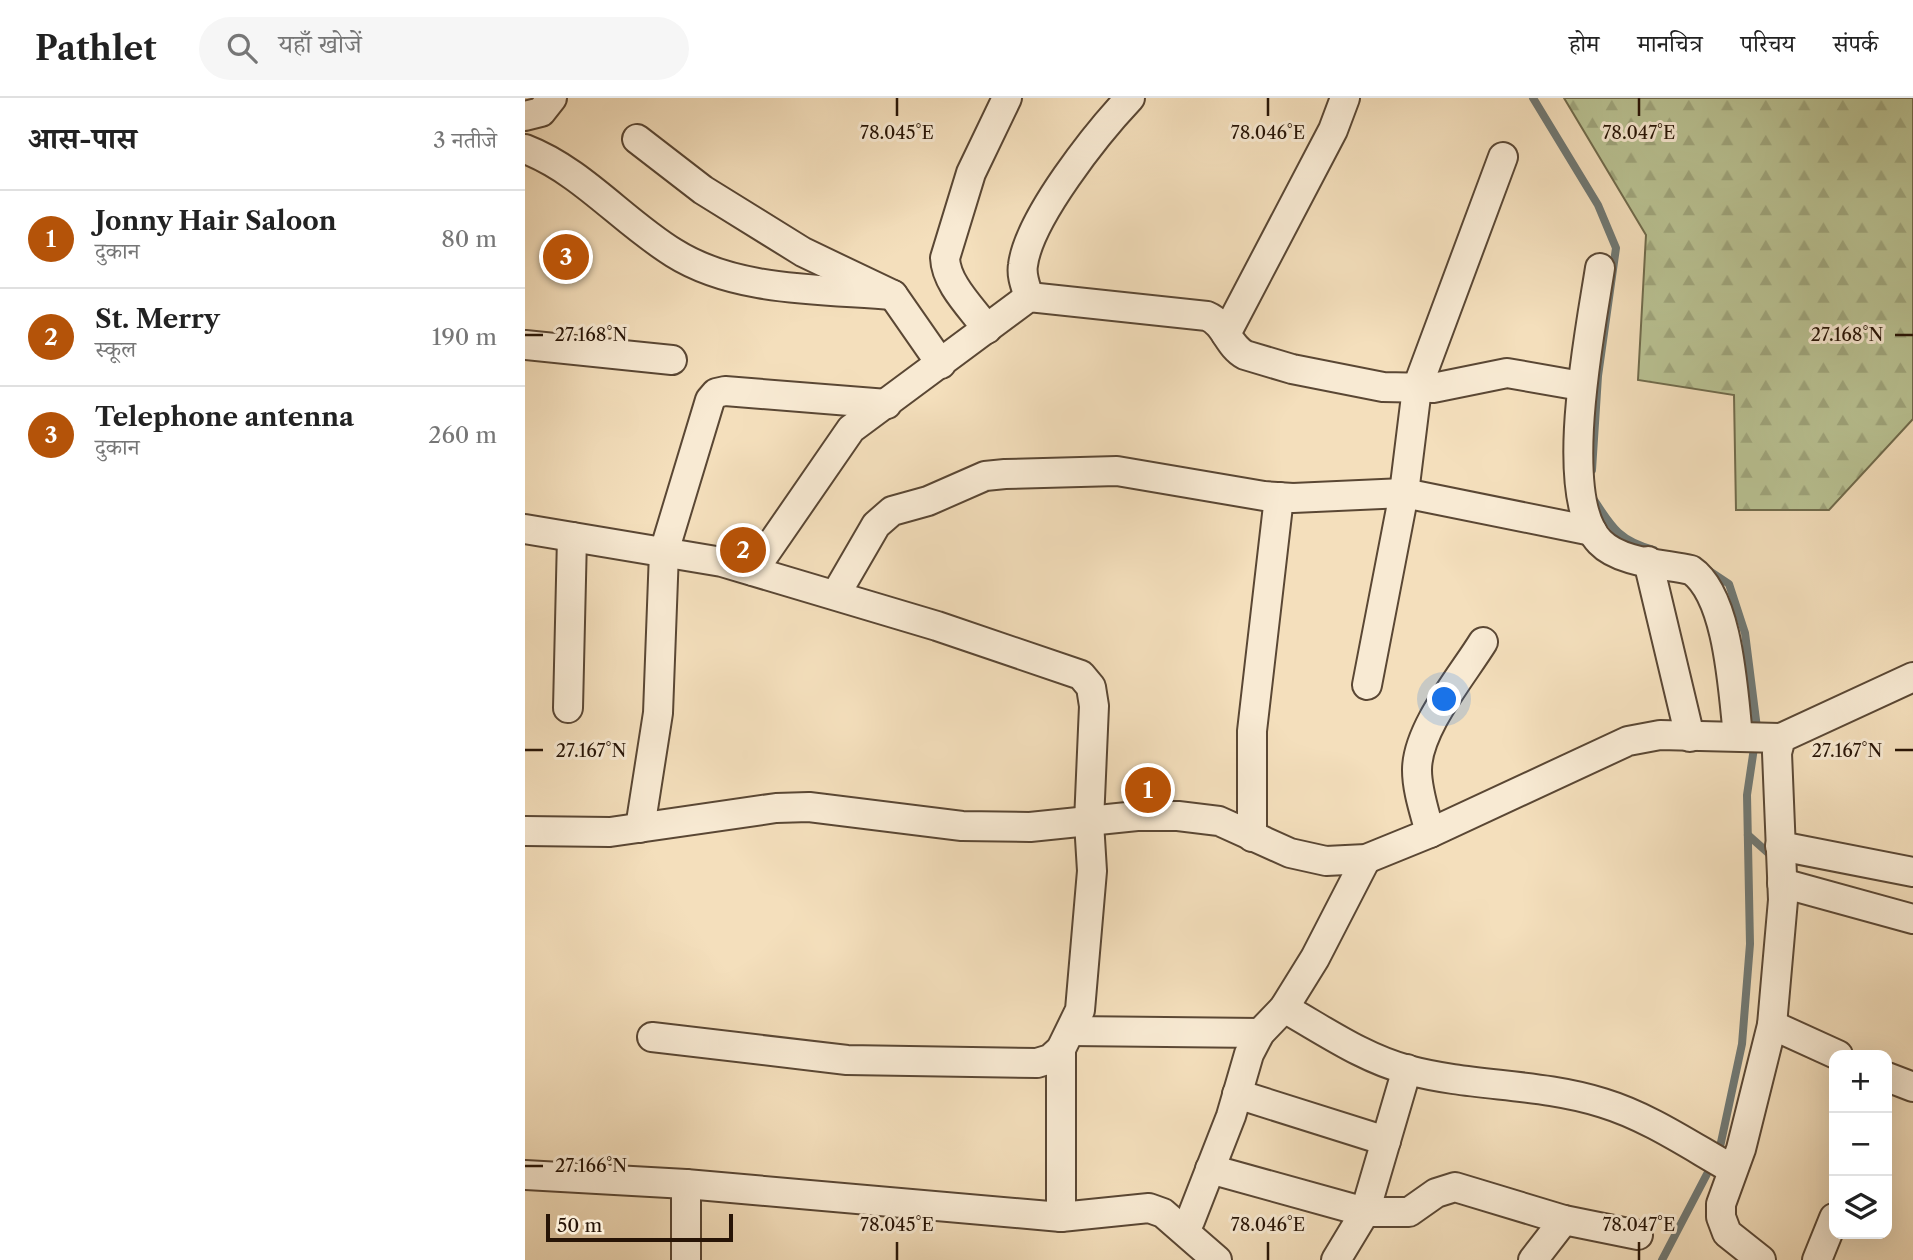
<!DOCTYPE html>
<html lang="hi">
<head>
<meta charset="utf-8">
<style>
	:root { --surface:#fff; --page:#f6f6f6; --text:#222; --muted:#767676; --line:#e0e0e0; --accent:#b45309 }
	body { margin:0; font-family:"Libre Caslon Text","Noto Serif Devanagari",serif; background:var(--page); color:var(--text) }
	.controls { position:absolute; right:21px; bottom:21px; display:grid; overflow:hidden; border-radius:14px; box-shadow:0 7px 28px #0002 }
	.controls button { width:63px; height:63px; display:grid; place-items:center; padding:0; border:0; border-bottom:2px solid var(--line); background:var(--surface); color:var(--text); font:35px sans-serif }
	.scale { position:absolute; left:21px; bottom:18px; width:187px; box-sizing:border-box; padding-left:7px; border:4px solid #271406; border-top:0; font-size:19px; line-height:24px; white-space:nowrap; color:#271406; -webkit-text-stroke:5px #f8ead3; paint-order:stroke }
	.you { position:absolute; left:920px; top:602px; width:24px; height:24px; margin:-18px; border:5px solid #fff; border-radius:50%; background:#1a73e8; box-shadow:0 0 0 10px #1a73e833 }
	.badge { display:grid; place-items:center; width:46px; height:46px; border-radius:50%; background:var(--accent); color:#fff; font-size:23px; font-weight:700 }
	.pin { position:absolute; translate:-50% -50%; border:4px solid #fff; box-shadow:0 2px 7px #0006 }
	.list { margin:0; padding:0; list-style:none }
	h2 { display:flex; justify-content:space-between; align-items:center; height:91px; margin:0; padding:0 28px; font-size:30px }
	h2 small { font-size:23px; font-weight:400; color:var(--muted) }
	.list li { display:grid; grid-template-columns:46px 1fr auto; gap:21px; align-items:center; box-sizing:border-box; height:98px; padding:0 28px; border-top:2px solid var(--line) }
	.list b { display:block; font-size:26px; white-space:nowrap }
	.list p { margin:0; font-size:23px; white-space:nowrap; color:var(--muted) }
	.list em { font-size:23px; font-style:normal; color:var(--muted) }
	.icon { flex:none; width:38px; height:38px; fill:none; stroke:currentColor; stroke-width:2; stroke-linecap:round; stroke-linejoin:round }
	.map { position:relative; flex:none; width:1388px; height:1162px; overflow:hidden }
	header { display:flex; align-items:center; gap:42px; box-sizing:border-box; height:98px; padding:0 35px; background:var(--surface); border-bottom:2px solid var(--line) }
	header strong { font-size:33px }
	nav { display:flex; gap:38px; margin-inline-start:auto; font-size:24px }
	.search { width:490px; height:63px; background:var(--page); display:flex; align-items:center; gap:18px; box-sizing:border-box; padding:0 24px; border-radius:38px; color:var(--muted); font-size:26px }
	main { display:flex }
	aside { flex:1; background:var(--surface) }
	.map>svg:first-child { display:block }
</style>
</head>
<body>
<header>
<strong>Pathlet</strong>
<div class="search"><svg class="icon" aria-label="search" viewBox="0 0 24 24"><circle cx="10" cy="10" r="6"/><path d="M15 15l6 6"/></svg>यहाँ खोजें</div>
<nav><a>होम</a><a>मानचित्र</a><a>परिचय</a><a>संपर्क</a></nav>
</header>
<main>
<aside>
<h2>आस-पास<small>3 नतीजे</small></h2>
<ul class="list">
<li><span class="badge">1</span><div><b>Jonny Hair Saloon</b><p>दुकान</p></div><em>80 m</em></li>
<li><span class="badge">2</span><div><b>St. Merry</b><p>स्कूल</p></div><em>190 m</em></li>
<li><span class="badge">3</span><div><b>Telephone antenna</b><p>दुकान</p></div><em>260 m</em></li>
</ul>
</aside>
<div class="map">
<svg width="1388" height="1162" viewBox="0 0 1388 1162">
	<defs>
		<pattern id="forest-firs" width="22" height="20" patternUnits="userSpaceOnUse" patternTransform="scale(1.75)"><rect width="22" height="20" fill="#b9c293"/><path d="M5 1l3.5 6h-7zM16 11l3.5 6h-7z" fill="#9fa67d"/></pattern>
	</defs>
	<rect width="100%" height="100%" fill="#f4dfbc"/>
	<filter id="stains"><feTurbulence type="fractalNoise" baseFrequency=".00286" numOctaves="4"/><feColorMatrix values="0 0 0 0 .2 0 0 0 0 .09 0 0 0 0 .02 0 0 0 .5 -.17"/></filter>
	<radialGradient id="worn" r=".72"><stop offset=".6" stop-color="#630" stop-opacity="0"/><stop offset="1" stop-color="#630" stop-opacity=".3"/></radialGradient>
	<!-- forest -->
	<path fill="url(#forest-firs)" stroke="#706b4c" stroke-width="2" d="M1039,0H1388V321L1304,412H1211L1209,297L1113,282L1121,137Z"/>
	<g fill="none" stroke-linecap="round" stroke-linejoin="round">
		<!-- stream -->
		<g stroke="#707873" stroke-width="8">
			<path d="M1008,0L1073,107L1091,150L1073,278L1067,372"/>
			<path d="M1069,402C1087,430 1095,443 1129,452"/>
			<path d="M1183,472L1204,486L1220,535L1232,630"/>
			<path d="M1223,737L1250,761"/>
			<path d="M1195,1049L1217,946L1225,846L1222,697L1229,650"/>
			<path d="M1137,1162L1182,1076"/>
		</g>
		<!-- minor casing -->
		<g stroke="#5a4734" stroke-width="32">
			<g id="minor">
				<path d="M0,18L16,14L27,0"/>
				<path d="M112,41L178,92L278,154L368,197L416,266"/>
				<path d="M0,51C57,73 97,123 149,155C211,194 297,191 368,197"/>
				<path d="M1075,170C1066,229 1031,399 1075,444C1095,465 1139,466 1166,472C1204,498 1208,594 1213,638"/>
				<path d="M504,199C501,189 496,178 498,167C504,120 572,35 605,0"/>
				<path d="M462,231C447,210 421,186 420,160L446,75L482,0"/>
				<path d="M701,236L808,32L820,0"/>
				<path d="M0,247L147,262"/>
				<path d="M0,431L197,464L412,528L556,577L566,589L569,608L564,724L567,773L555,912L536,951L525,961L512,965L322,962L127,939"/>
				<path d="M1123,463L1165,639"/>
				<path d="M228,473L326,331L504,199L682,218C701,226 702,247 720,257L767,271L858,289L908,290L982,275L1056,288"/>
				<path d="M311,496L351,427L367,413L403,403L460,378L480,376L592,373L739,398L768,400L879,395L1067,433"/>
				<path d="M842,587L879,395L892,290L978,59"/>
				<path d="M43,610L47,439"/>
				<path d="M115,730L133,615L139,454L185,302L191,295L200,293L362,306"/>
				<path d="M0,733L85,734L251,710L284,709L437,728L505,729L612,718H653L694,723L765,755L801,763L841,761L905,735L1103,643L1135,637L1256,640"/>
				<path d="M905,735C900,715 892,693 892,672C892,631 937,578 958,544"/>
				<path d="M727,739V633L754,399"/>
				<path d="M1255,748L1388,774"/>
				<path d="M1257,785L1388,821"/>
				<path d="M759,910C800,933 838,960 883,972C947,989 1015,985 1078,1005C1124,1019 1166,1048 1207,1071"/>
				<path d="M1247,927L1313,957"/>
				<path d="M546,933L735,935"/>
				<path d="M536,951V1119"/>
				<path d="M1362,979L1388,989"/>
				<path d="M712,996L861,1043"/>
				<path d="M685,1071L840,1114H884L911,1095L930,1089L1039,1122L1113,1137"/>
				<path d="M0,1077L161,1086L536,1119L624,1110L638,1115L692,1162"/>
				<path d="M665,1123L706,1018L724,956L735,935L759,910L790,860L841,761"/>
				<path d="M161,1162V1086"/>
				<path d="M811,1162L840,1114L882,971"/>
				<path d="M1008,1162L1039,1122"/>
				<path d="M1236,1162L1202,1135L1196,1119V1106L1216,1051L1247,927L1258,802L1252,655L1256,640L1388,579"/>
				<path d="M1292,1162L1309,1120"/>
			</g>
		</g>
		<!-- minor -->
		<use href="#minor" stroke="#f8ead3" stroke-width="28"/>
	</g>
	<!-- ticks -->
	<path fill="none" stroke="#271406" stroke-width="2.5" d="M372,0V18M743,0V18M1114,0V18M0,237H18M1370,237H1388M0,652H18M1370,652H1388M0,1068H18M372,1144V1162M743,1144V1162M1114,1144V1162"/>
	<g font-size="18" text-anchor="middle" fill="#271406" stroke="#f8ead3" stroke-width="6" stroke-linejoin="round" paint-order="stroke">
		<text x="372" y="41">78.045°E</text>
		<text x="743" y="41">78.046°E</text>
		<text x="1114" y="41">78.047°E</text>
		<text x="66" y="243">27.168°N</text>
		<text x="1322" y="243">27.168°N</text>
		<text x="66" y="659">27.167°N</text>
		<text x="1322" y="659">27.167°N</text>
		<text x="66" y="1074">27.166°N</text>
		<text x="372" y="1133">78.045°E</text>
		<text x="743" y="1133">78.046°E</text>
		<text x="1114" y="1133">78.047°E</text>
	</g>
	<rect width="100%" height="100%" filter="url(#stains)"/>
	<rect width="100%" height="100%" fill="url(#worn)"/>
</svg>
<div class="controls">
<button>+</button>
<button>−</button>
<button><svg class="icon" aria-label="layers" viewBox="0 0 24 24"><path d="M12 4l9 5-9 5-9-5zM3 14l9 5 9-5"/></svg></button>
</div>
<div class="scale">50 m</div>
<div class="you"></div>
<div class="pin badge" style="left:623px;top:692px">1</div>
<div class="pin badge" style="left:218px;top:452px">2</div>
<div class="pin badge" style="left:41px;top:159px">3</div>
</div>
</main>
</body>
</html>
